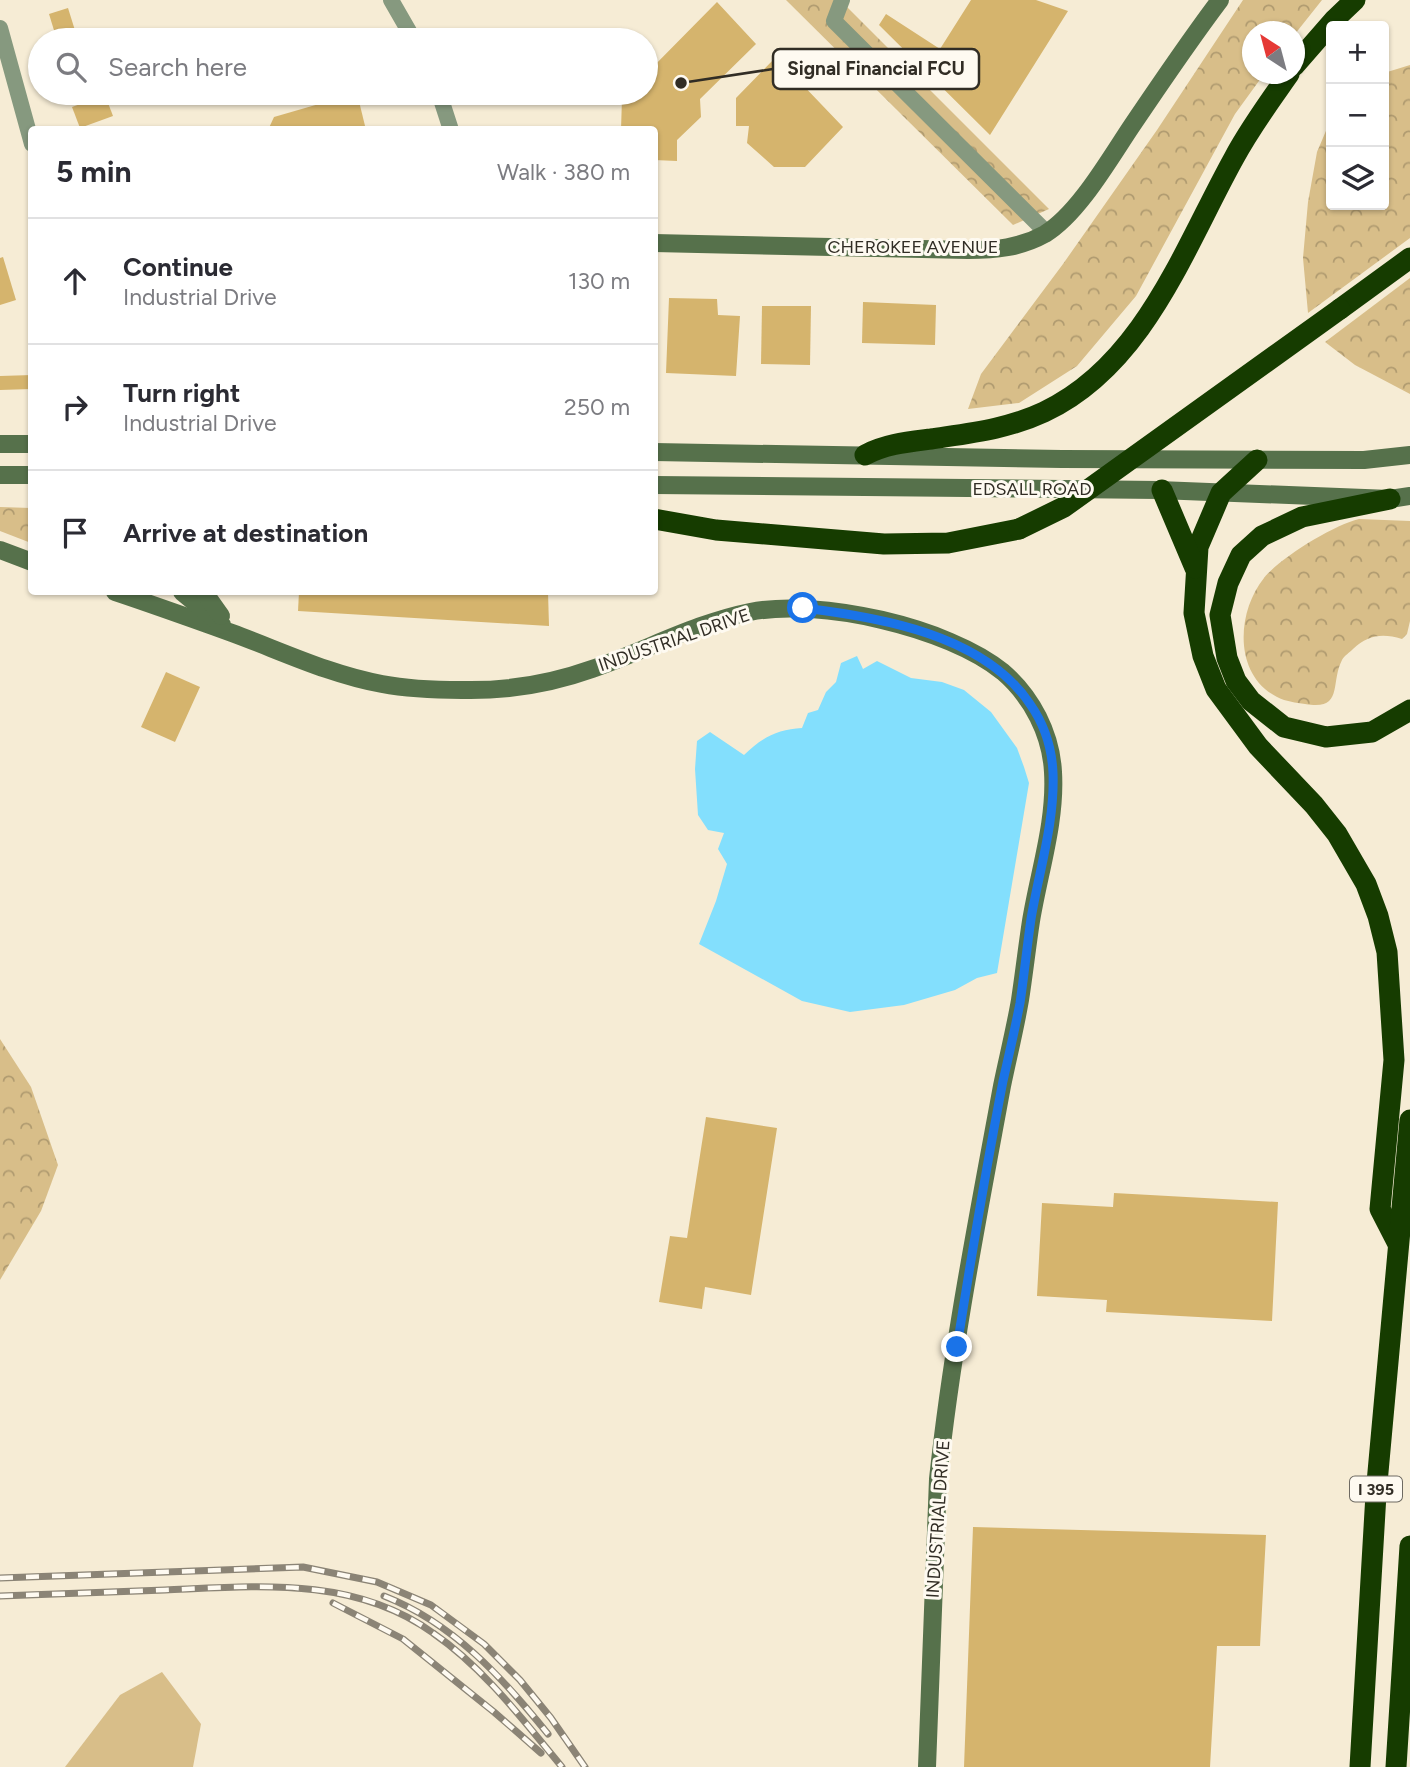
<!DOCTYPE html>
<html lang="en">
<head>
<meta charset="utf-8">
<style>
	:root { --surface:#fff; --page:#f2f2f3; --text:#2b2b33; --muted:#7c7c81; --line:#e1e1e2 }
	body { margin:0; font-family:Figtree,sans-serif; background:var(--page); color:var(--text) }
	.controls { position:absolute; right:21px; top:21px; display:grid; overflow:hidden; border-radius:7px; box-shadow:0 2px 5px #0004 }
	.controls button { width:63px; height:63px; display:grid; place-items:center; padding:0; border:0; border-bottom:2px solid var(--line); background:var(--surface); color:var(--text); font:35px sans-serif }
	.compass { position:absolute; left:1242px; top:21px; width:63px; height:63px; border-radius:50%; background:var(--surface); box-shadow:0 2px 5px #0004; rotate:324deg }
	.stop { position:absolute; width:21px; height:21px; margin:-16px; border:5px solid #1a73e8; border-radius:50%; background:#fff }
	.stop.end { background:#1a73e8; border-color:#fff; box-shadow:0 2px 7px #0008 }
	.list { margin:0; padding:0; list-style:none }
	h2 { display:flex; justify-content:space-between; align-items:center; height:91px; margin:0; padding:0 28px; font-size:30px }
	h2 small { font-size:23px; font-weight:400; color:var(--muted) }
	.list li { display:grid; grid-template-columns:46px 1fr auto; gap:21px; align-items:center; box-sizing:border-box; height:126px; padding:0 28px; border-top:2px solid var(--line) }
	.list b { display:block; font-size:26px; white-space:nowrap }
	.list p { margin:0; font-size:23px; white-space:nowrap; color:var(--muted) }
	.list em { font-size:23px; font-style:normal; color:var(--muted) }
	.icon { flex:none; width:38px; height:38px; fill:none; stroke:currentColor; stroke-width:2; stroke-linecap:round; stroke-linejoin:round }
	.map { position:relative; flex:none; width:1410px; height:1767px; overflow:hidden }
	.search { position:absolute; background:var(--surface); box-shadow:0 2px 5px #0004; left:28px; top:28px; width:630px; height:77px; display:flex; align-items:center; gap:18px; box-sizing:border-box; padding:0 24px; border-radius:38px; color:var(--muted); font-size:26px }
	.panel { position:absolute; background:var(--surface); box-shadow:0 2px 5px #0004; left:28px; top:126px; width:630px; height:469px; border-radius:7px }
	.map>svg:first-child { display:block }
</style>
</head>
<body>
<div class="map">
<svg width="1410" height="1767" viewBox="0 0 1410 1767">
	<defs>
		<pattern id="forest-crowns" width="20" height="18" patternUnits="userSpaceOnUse" patternTransform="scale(1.75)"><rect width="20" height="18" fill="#d8be89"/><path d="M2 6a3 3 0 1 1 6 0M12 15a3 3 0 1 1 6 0" fill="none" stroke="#b09b70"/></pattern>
	</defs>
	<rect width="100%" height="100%" fill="#f6ecd5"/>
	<!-- green -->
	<path fill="#d8be89" d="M162,1672L201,1724L193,1767H65L120,1695Z"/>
	<!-- forest -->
	<g fill="url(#forest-crowns)">
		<path d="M786,0H840L1049,209L1013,225Z"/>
		<path d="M1243,0H1322L1295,34L1294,32H1252V74H1264L1235,114L1136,296L1077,366L1019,403L968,409L981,374L1063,264L1157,130Z"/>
		<path d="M1410,65V238L1308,313L1303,258L1308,202L1317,152L1331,119V205H1384V73Z"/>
		<path d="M1410,278V394L1355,365L1325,342Z"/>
		<path d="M0,507L31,508V543L0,531Z"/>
		<path d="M1359,519L1410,521V621L1407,634L1402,639C1382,633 1368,635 1353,649C1350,652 1344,656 1342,660C1330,683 1344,711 1305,704C1298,703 1291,702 1284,700C1233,681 1235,614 1264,578C1281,557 1334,525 1359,519Z"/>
		<path d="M0,1039L31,1087L58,1165L41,1211L0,1280Z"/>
	</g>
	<!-- water -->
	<path fill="#83dffd" d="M857,656L863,669L877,661L911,678L942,682L964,690L991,712L1017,748L1024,767L1029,783L997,973L977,978L955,990L904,1005L850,1012L802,1001L699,944L716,901L727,864L718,849L724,833L708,830L698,815L695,769L697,741L710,732L744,755C761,738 778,729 802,728L808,713L818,710L826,692L836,682L841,663Z"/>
	<!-- building -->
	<g fill="#d5b46d">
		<path d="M971,0H1036L1068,11L990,135L879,25L886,14L940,49Z"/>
		<path d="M717,2L756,44L700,99L701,117L677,140V161L654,160V130H621L622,98L627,93H646V74Z"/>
		<path d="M68,8L78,40H57L49,14Z"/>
		<path d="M776,57L843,127L805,167H774L747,143L749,126H736V98Z"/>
		<path d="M357,93L366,130H268L274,117Z"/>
		<path d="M105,95L113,116L80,128L72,107Z"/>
		<path d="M3,257L16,300L0,305V258Z"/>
		<path d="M669,298L717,299L718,315L740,316L736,376L666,373Z"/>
		<path d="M863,302L936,305L935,345L862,343Z"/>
		<path d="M762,306H811L810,365L761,364Z"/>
		<path d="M32,375V389L0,390V376Z"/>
		<path d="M299,592H548L549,626L298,611Z"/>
		<path d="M166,672L200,687L175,742L141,727Z"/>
		<path d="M706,1117L777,1128L751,1295L705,1287L702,1309L659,1302L670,1236L687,1238Z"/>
		<path d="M1114,1193L1278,1202L1272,1321L1106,1312L1107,1300L1037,1296L1042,1203L1113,1207Z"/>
		<path d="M973,1527L1266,1535L1260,1646H1217L1210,1767H964Z"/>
	</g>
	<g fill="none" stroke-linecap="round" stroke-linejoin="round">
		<!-- street -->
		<g stroke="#86997f" stroke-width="16">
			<path d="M391,0L414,40"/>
			<path d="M842,0L834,21L1047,233"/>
			<path d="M0,28L32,144"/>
			<path d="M439,93L451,130"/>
		</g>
		<!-- secondary -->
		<g stroke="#56714b" stroke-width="18">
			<path d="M654,243L968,250C995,250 1020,248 1045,234C1078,214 1109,160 1131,127C1160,84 1189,41 1220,0"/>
			<path d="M0,444H32"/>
			<path d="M654,452L1062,459L1364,460L1410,455"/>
			<path d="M0,475H32"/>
			<path d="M654,485L1159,490L1390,499L1410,496"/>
			<path d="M0,550L32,562"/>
			<path d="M115,592C154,605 193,619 232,633C281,651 331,675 382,684C408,689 435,690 462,690C506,691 550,684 592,669C645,651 695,623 750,612C819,598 948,627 1003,672C1032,697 1051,734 1053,772C1056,822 1039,872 1031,921C1027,947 1024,974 1020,1000C1015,1029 1008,1057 1002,1086C978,1216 952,1348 938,1479L927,1767"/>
			<path d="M182,592L222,625"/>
			<path d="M204,592L221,616"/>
		</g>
		<!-- highway -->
		<g stroke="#163c00" stroke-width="21">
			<path d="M1294,66L1335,19L1355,0"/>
			<path d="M1340,309L1410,258"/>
			<path d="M865,455C886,444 908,442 931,439C970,433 1008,429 1044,412C1144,365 1184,248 1234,158C1250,128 1270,101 1289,74"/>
			<path d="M1257,460L1221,493L1198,547L1194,613L1203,656L1216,689L1258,746L1314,805L1337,834L1366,884L1378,916L1387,952L1394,1060L1380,1209L1398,1244"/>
			<path d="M1162,490L1195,568"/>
			<path d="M1390,499L1302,517L1262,536L1241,555L1228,583L1220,615L1227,658L1236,681L1251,701L1284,727L1326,737L1372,732L1410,710"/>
			<path d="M654,519L716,530L884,544L948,543L1019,529"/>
			<path d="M1360,1767L1376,1494L1410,1120"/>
			<path d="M1396,1767L1410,1546"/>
		</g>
		<!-- rail casing -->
		<g stroke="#8b8476" stroke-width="7">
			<g id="rail">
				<path d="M0,1578L303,1567L377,1582L431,1605L484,1644L520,1680L551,1718L585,1767"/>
				<path d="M0,1596C55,1594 110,1592 165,1590C257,1586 354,1576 433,1633C484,1668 523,1720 562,1767"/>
				<path d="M384,1596C453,1623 502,1677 548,1734"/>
				<path d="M333,1603L403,1639L494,1712L541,1753"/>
			</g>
		</g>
		<!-- rail -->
		<use href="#rail" stroke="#fefaf1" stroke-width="4.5" stroke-dasharray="13" stroke-linecap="butt"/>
		<!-- highway-bridge -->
		<path stroke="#163c00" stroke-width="21" d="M1019,529L1064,507L1340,309"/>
	</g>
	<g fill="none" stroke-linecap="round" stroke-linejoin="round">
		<!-- route -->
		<path stroke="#1a73e8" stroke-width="9" d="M803,608C880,617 984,635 1030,704C1044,724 1052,749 1053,773C1055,822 1039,871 1031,919C1027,947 1024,976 1020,1003C1015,1029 1009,1055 1003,1081C986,1169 971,1258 957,1347"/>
	</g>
	<g text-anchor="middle" stroke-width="6" stroke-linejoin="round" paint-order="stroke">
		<!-- shield labels -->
		<rect fill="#fefaf1" stroke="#6e6a62" stroke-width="2" x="1350" y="1476.5" width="52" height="25" rx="5"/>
		<g font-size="16" font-weight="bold" fill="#312d25">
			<text x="1376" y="1495">I 395</text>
		</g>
		<!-- street labels -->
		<g font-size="18" fill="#312d25" stroke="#fefaf1">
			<text x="913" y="253">CHEROKEE AVENUE</text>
			<text x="1032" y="495">EDSALL ROAD</text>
			<text transform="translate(674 640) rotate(-19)" y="6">INDUSTRIAL DRIVE</text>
			<text transform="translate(938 1519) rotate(-86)" y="6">INDUSTRIAL DRIVE</text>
		</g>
	</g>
	<!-- callouts -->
	<path fill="none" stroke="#312d25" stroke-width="2.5" d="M681 83L773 69"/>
	<circle fill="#312d25" stroke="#fefaf1" stroke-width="2.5" cx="681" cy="83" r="7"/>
	<rect fill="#fefaf1" stroke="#312d25" stroke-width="2.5" x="773" y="49" width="206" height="40" rx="7"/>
	<g font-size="19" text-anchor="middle" font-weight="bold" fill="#312d25">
		<text x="876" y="75">Signal Financial FCU</text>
	</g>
</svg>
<div class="controls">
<button>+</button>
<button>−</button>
<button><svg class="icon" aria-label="layers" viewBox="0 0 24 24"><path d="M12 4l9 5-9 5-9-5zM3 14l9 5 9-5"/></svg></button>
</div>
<svg class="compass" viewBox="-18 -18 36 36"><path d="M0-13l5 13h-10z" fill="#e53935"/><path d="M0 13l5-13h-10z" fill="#7c7c81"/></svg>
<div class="stop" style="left:803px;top:608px"></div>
<div class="stop end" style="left:957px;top:1347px"></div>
<div class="search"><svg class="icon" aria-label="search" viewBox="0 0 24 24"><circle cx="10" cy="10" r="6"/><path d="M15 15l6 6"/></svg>Search here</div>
<section class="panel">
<h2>5 min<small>Walk · 380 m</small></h2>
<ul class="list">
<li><svg class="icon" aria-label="ahead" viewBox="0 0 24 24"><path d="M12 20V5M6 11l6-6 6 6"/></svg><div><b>Continue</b><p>Industrial Drive</p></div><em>130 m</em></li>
<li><svg class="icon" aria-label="right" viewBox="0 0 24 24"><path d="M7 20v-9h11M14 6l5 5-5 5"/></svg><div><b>Turn right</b><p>Industrial Drive</p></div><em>250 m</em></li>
<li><svg class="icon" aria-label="arrive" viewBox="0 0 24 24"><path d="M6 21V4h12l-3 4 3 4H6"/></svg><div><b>Arrive at destination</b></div></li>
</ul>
</section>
</div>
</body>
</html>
